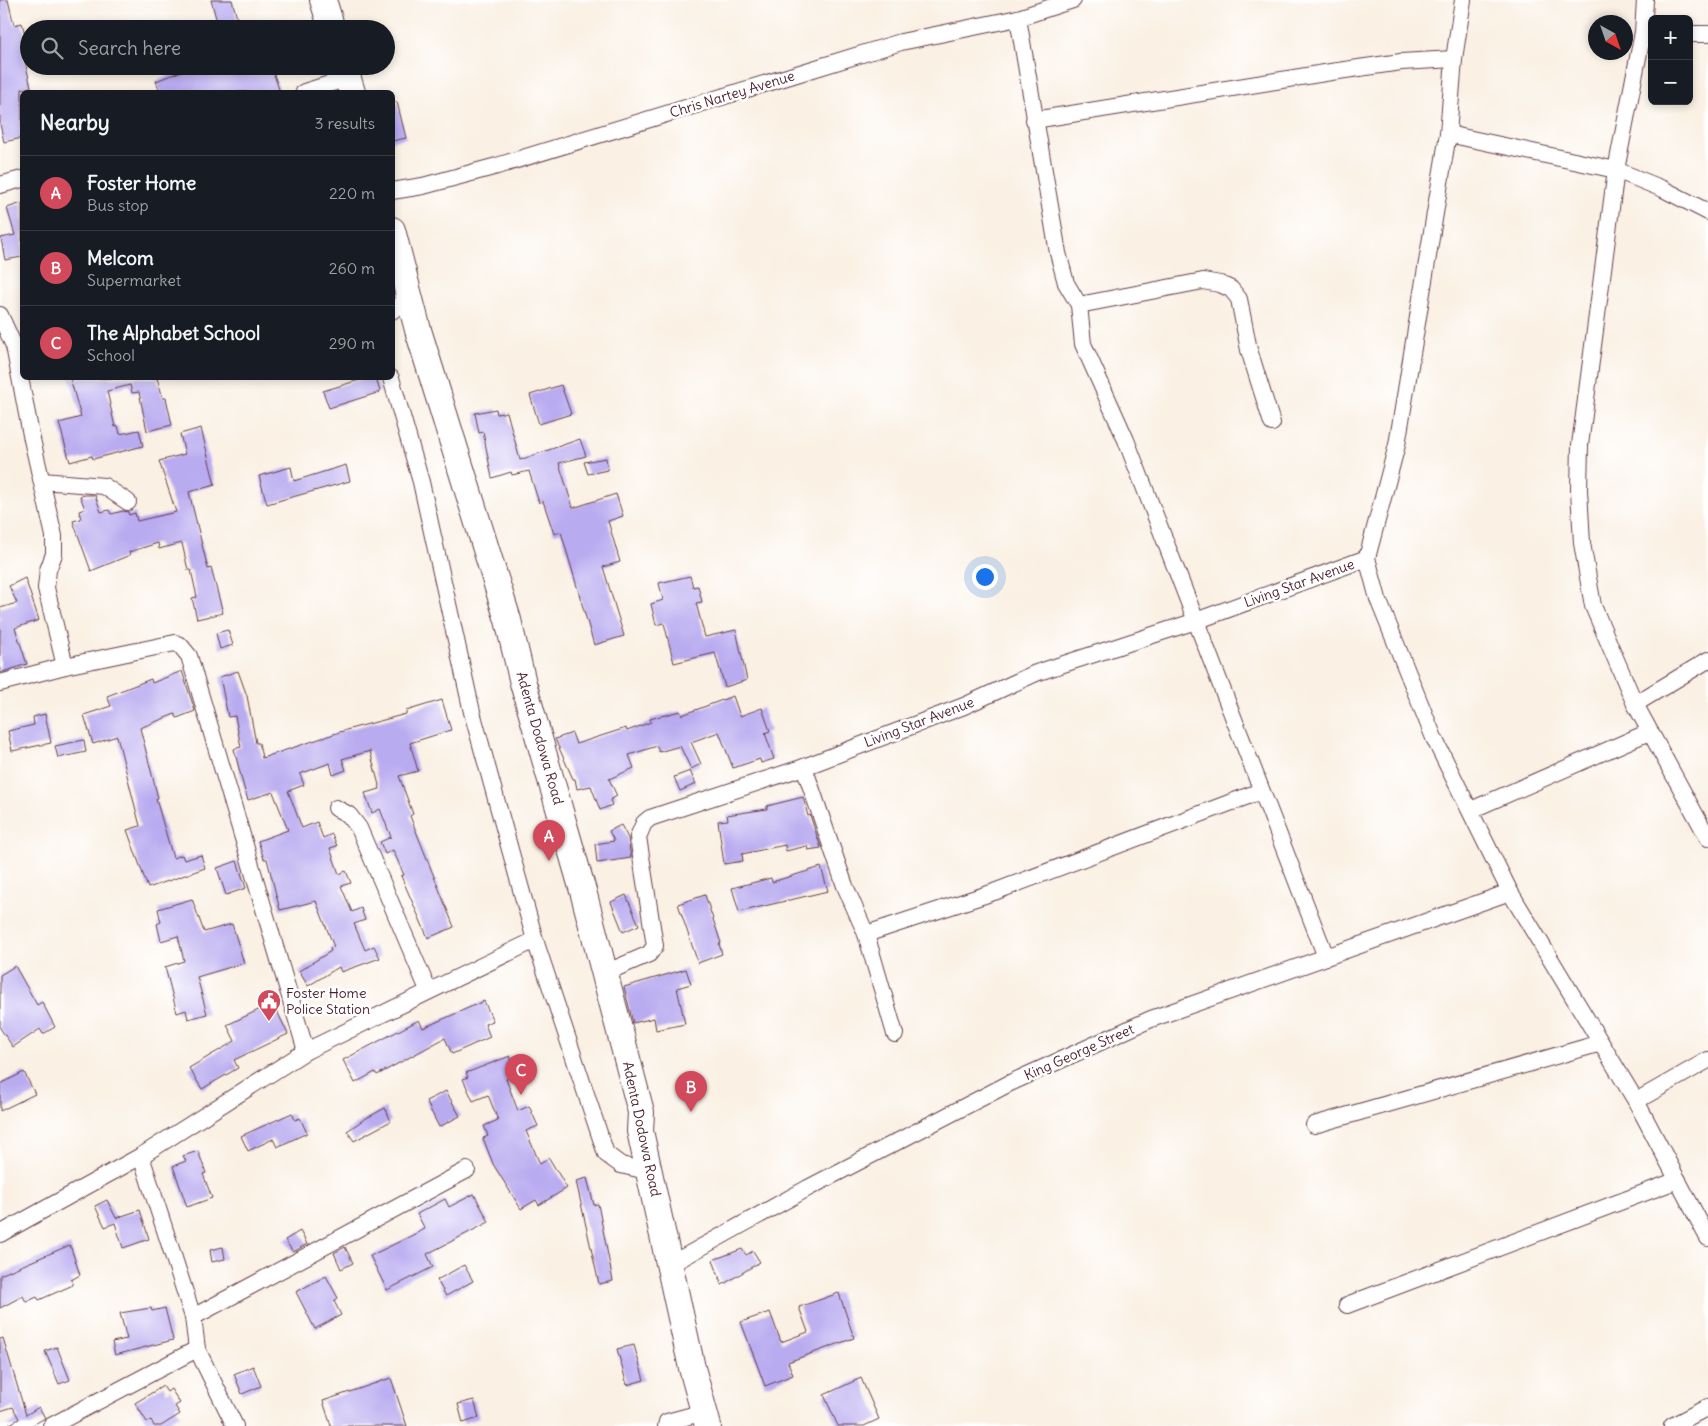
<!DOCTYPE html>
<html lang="en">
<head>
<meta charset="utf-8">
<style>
	:root { --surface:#171b24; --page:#242831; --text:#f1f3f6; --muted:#9ea1a6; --line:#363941; --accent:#d1495b }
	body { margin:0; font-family:Delius,sans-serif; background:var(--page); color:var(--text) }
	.controls { position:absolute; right:15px; top:15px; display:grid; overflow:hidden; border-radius:8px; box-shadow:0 2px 8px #0003 }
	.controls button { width:45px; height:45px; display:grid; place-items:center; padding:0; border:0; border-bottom:1px solid var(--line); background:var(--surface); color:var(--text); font:25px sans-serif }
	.compass { position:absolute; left:1588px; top:15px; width:45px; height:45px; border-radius:50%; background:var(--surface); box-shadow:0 2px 8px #0003; rotate:140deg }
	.you { position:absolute; left:984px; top:576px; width:18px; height:18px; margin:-12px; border:4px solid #fff; border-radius:50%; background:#1a73e8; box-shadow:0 0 0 8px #1a73e833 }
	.badge { display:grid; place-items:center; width:32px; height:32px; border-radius:50%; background:var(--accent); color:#fff; font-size:16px; font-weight:700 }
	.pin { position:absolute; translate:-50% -41px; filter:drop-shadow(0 1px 2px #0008) }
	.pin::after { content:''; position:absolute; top:26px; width:18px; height:15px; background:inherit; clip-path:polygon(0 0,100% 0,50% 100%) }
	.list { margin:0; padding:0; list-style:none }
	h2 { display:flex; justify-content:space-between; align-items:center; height:65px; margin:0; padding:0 20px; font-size:21px }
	h2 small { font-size:16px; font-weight:400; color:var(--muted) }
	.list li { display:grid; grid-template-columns:32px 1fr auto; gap:15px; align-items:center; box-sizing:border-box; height:75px; padding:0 20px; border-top:1px solid var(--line) }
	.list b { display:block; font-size:19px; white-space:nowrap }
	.list p { margin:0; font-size:16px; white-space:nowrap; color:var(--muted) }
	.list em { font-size:16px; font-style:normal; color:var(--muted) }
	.icon { flex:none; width:28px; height:28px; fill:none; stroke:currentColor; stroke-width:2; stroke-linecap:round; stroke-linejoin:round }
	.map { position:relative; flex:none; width:1708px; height:1426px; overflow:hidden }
	.search { position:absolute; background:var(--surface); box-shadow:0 2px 8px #0003; left:20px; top:20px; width:375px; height:55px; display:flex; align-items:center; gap:12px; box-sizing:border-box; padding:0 18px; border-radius:28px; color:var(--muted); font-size:19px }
	.panel { position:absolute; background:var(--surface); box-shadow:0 2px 8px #0003; left:20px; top:90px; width:375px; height:290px; border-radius:8px }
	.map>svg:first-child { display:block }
</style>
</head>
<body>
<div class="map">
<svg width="1708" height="1426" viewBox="0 0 1708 1426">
	<rect width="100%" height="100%" fill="#fff"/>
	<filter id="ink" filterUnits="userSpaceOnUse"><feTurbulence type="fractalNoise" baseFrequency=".02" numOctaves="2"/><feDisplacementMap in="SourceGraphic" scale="10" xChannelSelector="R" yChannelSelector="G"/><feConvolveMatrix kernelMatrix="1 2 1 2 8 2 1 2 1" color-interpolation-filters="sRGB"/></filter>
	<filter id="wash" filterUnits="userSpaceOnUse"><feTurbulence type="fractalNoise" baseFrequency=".0096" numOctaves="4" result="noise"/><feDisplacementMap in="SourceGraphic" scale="20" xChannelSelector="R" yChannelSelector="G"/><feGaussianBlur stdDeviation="1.12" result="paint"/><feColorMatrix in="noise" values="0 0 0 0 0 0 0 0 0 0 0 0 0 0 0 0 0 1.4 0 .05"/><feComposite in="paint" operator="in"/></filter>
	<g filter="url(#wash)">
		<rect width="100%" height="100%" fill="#faf0e3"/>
		<g id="blocks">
			<!-- building -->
			<g fill="#b9abf0">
				<path d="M0,0H8L14,25L22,23L28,47L22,49L31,87L22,89V138L4,142L0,124Z"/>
				<path d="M211,0H232L240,29H219Z"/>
				<path d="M195,66H271L280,92H160L156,81Z"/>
				<path d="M392,102H397L406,138L392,141Z"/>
				<path d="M22,203V257L5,260L1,238L15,235L7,208Z"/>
				<path d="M70,378H157L163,398H166L172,425L147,431L139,392L132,393L130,385L107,391L115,427L118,426L120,434L139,430L143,446L93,459L92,456L70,462L59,423L81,417Z"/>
				<path d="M366,378H376L380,392L329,408L323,391Z"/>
				<path d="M561,385L571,414L539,424L530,395Z"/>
				<path d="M496,409L497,414L507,412L520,460L580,439L586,456L559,463L573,508L616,494L623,516L608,521L620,562L603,567L624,636L594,645L561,532L554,534L543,501L539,503L529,471L512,475L511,472L492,478L483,432L479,433L475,413Z"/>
				<path d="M201,428L215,485L189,492L208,569L211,568L223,613L197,619L192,598L197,597L191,570H188L182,543L159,549L158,543L129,552L130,555L91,571L73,521L81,519L79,511L85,509L80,496L85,495H95L101,512L109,510L111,514L123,511L128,512L129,515L135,513L137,521L176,512L159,461L185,454L180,434Z"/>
				<path d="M606,458L608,470L588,474L584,462Z"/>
				<path d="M346,465L350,481L267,504L259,476L291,467L294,481Z"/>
				<path d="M690,576L693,587L698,586L702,602L696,603L705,637L736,630L747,680L725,687L715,653L674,663L664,623L656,625L651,604L663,600L659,583Z"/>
				<path d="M25,578L39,620L15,628L27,664L0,673V608L17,603L9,586Z"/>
				<path d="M228,630L233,645L220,649L216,633Z"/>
				<path d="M182,671L195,711L177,718L175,714L140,728L158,798L156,799L173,858L182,855L184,860L201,855L205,868L148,888L127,830L140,826L117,736L93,744L84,715L111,706L107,696L151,679L152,683Z"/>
				<path d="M238,671L247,696L256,743H259L262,758L346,730L406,714V711L442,700L451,730L410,743L418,771L399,776L413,814L410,816L454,927L428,938L401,876L404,875L393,850L385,854L380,842L391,837L380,809L372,813L365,793L380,789L370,751L342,759L346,770L333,775L330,763L300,774L304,785L288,791L302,828L317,822L323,838L332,834L337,846L330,848L339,874L346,871L351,883L341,886L352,912L361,908L365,920L354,924L365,950L374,946L380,958L341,972L339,967L308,986L299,971L331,951L330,948L334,947L316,901L280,910L267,859H264L258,841L288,830L273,792L248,800L244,788L234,749L241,747L235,716L228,717L220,677Z"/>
				<path d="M733,696L740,716L762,708L770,731L765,733L774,759L761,763L760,759L733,768L719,732L691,742L701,764L691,769L680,746L659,752L657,746L629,755L634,768L609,779L617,796L610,800L612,805L600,810L591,786L577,789L575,779H573L555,739L572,733L576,744L626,728L627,731L651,722L650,719L680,711L682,715Z"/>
				<path d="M45,714L51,743L12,751L8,731L34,725L33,717Z"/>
				<path d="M84,740L86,752L58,758L55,746Z"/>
				<path d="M690,771L696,784L680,791L674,777Z"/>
				<path d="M803,797L808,816L810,815L821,848L808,850L807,846L786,851L785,845L742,854L743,861L724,864L718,821L728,820L727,815L767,809V806Z"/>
				<path d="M621,825L628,838L631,858L597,863L595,844L614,841L609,831Z"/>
				<path d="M237,861L246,888L226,895L217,868Z"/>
				<path d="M821,867L828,891L739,912L732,888L771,878L772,882Z"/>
				<path d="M626,895L639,925L623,932L611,902Z"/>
				<path d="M705,895L721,943L719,944L722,954L698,963L678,904Z"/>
				<path d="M192,899L204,932L232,924L244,963L197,977L207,1014L188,1019L186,1010L177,1013L165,967L184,961L178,936L161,941L157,924L161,922L158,909Z"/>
				<path d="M15,966L37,1005L42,1002L55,1027L43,1034L40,1029L13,1047L0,1028V975Z"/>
				<path d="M686,969L691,984L677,988L685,1024L656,1030L654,1018L633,1023L624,987Z"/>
				<path d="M484,1001L493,1021L485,1024L490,1037L452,1054L445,1038L377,1075L375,1072L355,1083L343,1060L419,1020L423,1028Z"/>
				<path d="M273,1003L288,1034L234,1060L238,1068L202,1089L189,1068L235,1041L227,1025Z"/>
				<path d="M510,1056L517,1074L506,1079L518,1111L529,1106L538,1126L526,1131L540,1164L549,1158L567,1188L539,1205L536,1200L521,1209L493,1164L483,1138L488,1136L484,1126L498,1120L488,1095L473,1101L463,1079L468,1077L466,1073Z"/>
				<path d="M24,1072L35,1094L0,1111V1084Z"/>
				<path d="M446,1091L460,1116L439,1127L426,1101Z"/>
				<path d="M385,1108L391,1121L354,1141L347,1131L363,1120Z"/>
				<path d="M292,1113L295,1120L300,1118L307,1133L277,1147L273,1139L248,1151L241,1136Z"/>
				<path d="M198,1151L206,1173L203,1174L212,1198L187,1207L173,1166L186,1161L183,1156Z"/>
				<path d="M587,1178L594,1205L598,1204L613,1281L599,1284L576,1181Z"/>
				<path d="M474,1194L489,1222L427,1254L433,1267L387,1290L370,1256L425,1229L417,1214L445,1199L449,1207Z"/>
				<path d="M107,1200L116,1218L140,1210L149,1239L123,1248L115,1223L105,1227L95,1206Z"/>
				<path d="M300,1231L307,1244L293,1252L285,1240Z"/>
				<path d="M70,1245L80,1275L71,1280L73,1285L39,1300L37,1297L26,1302L23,1296L0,1308V1275Z"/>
				<path d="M223,1247L225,1259L212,1262L210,1250Z"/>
				<path d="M345,1247L353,1263L341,1269L334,1253Z"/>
				<path d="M742,1249L746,1255L753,1251L760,1262L722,1285L713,1260Z"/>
				<path d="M464,1265L473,1281L446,1296L437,1280Z"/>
				<path d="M326,1276L338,1298L334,1301L341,1315L315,1329L296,1292Z"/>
				<path d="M839,1293L854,1338L788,1362L793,1375L765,1386L741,1322L770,1312L781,1342L808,1332L799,1307Z"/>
				<path d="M151,1308L152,1311L165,1308L173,1340L115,1355L112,1342L127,1339L120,1313Z"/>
				<path d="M3,1338L26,1415L39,1407L45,1418L31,1426H6L19,1419L13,1407L0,1411V1339Z"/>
				<path d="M634,1345L644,1380L627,1385L617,1349Z"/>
				<path d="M57,1347L70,1380L59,1384L45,1351Z"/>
				<path d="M253,1366L261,1386L242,1394L234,1374Z"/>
				<path d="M391,1378L407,1426H331L323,1401Z"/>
				<path d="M861,1378L879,1419L864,1426H838L824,1395Z"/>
				<path d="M163,1386L167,1392L171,1389L180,1403L175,1406L180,1414L161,1426H154L151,1420L147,1422L135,1403Z"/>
				<path d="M474,1400L479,1418L463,1423L458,1404Z"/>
			</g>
		</g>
	</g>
	<g filter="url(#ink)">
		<use href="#blocks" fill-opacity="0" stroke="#643e47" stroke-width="1"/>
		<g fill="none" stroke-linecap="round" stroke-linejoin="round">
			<!-- minor casing -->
			<g stroke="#643e47" stroke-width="18">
				<g id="minor">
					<path d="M1463,0L1454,59L1448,134L1397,445L1367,558L1378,599L1434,738L1510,892L1636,1101L1708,1238"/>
					<path d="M1645,0L1643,32L1616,170L1580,445L1579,490L1582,543L1593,606L1635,704L1708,838"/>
					<path d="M1018,18L1058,253L1066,283L1079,305L1083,344L1126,440L1326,957"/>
					<path d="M1689,34H1708"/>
					<path d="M304,92L348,78"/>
					<path d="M1034,120L1331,72L1401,62L1454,59"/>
					<path d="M1448,134L1616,170L1663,189L1708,212"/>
					<path d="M0,185L22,179"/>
					<path d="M392,191L423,186L497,166L901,42L1018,18L1073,0"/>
					<path d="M1079,305L1203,281L1220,284L1231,289L1239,299L1249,350L1272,423"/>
					<path d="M392,311L410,297"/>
					<path d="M0,315L14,346L31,435L54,536V554L48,570L46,588L65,666"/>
					<path d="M42,481L104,486L128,502"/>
					<path d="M0,683L65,666L175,643L180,645L189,656L306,1051"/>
					<path d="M1635,704L1708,660"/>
					<path d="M804,767L845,886L866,934L895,1034"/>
					<path d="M336,808L349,815L359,828L428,990"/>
					<path d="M1471,810L1649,732"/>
					<path d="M866,934L994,892L1261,791"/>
					<path d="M535,940L606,1154L621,1165L651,1172"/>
					<path d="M605,973L649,954L655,946L638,837L644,823L650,818L804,767L964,706L1036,673L1196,621L1367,558"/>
					<path d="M1636,1101L1708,1060"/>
					<path d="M1314,1125L1601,1043"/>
					<path d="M141,1156L193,1317L197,1349L235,1426"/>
					<path d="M0,1234L141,1156L306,1051L535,940L472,712L421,482L391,378"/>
					<path d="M671,1264L808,1188L1010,1083L1151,1019L1510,892"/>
					<path d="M1347,1305L1678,1180"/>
					<path d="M193,1317L467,1170"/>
					<path d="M51,1426L197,1349"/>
					<path d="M666,1426L667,1422L704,1412"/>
					<path d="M1672,1426L1708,1407"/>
				</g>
			</g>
			<!-- primary casing -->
			<g stroke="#643e47" stroke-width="28">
				<g id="primary">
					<path d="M323,0L332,29"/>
					<path d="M344,66L352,92"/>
					<path d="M392,230L418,330L508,620L523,683L583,891L641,1112L640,1131L692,1368L708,1426"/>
				</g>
			</g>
			<!-- minor -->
			<use href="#minor" stroke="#fff" stroke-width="16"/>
			<!-- primary -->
			<use href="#primary" stroke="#fff" stroke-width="26"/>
		</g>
	</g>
	<!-- icons -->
	<defs>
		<g id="civic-pin" transform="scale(1.25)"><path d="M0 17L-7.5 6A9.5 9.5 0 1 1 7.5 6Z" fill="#d1495b" stroke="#fff"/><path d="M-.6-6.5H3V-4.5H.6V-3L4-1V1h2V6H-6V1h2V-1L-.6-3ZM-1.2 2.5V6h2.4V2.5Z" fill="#fff"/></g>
	</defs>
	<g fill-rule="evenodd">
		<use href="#civic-pin" x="269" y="1001"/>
	</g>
	<g text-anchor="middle" stroke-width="5" stroke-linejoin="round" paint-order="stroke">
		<!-- street labels -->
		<g font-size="14" fill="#4a1f2b" stroke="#fff">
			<text transform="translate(732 94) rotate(-17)" y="5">Chris Nartey Avenue</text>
			<text transform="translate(1299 583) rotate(-20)" y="5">Living Star Avenue</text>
			<text transform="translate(919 722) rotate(-21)" y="5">Living Star Avenue</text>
			<text transform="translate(540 738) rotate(74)" y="5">Adenta Dodowa Road</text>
			<text transform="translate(1079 1052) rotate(-24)" y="5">King George Street</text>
			<text transform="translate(642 1129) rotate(78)" y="5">Adenta Dodowa Road</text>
		</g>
		<!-- poi labels -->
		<g font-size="14" fill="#4a1f2b" stroke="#fff" text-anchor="start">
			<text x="286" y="998">Foster Home<tspan x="286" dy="16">Police Station</tspan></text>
		</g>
	</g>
</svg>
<div class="controls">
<button>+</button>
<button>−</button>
</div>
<svg class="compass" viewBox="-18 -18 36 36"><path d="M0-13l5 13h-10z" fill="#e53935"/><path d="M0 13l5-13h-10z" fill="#9ea1a6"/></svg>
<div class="you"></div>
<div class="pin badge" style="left:549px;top:861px">A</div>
<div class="pin badge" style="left:691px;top:1112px">B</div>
<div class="pin badge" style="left:521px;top:1095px">C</div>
<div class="search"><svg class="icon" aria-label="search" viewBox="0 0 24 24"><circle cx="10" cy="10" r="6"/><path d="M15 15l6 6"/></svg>Search here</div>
<section class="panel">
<h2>Nearby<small>3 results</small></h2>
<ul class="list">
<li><span class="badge">A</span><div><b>Foster Home</b><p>Bus stop</p></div><em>220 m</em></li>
<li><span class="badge">B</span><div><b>Melcom</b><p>Supermarket</p></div><em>260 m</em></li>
<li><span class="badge">C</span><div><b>The Alphabet School</b><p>School</p></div><em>290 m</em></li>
</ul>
</section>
</div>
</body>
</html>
